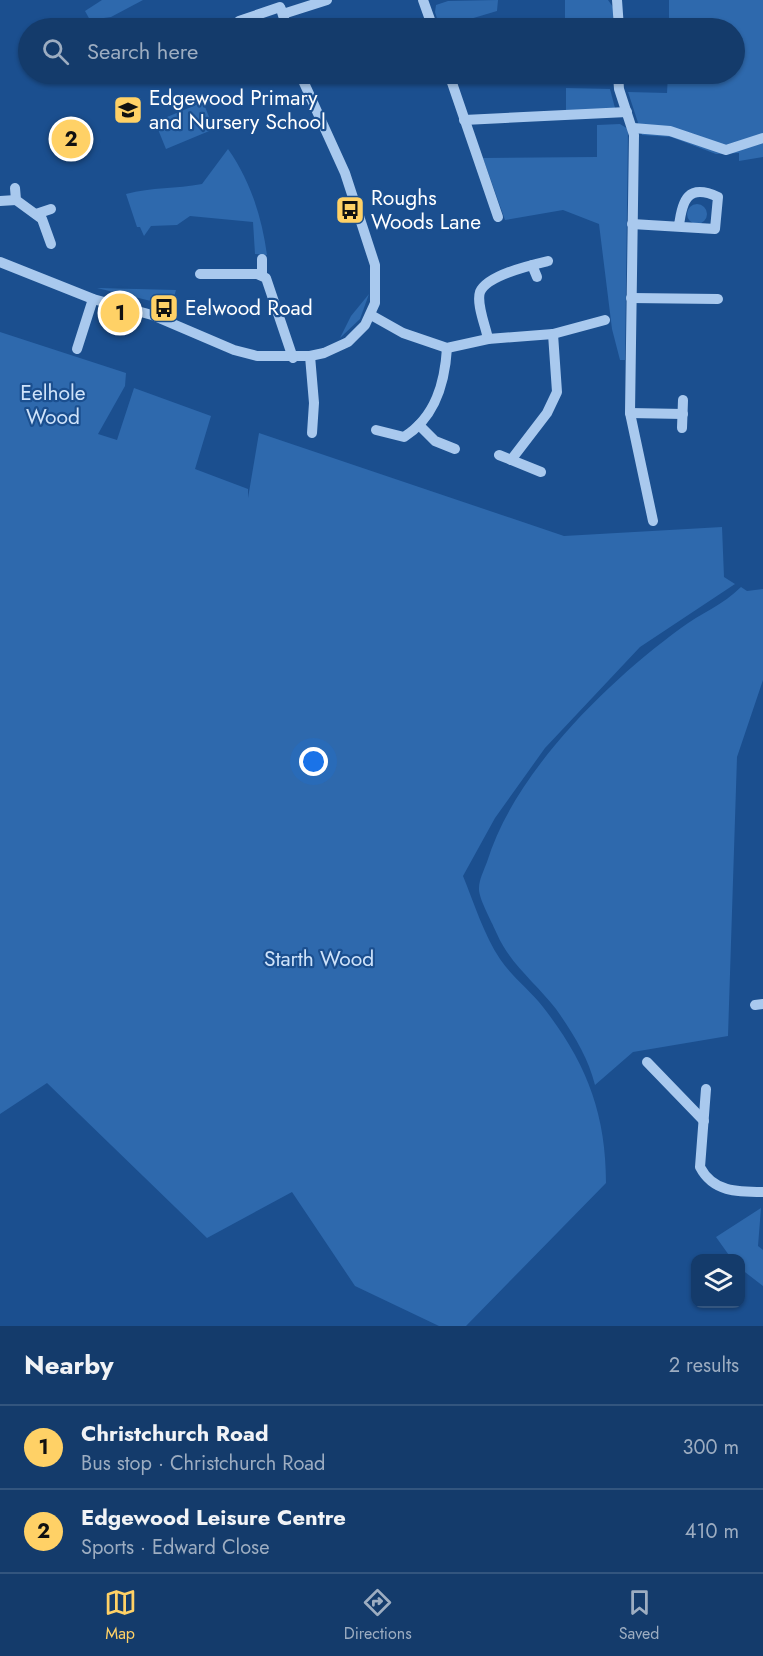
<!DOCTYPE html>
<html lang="en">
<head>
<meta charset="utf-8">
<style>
	:root { --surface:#143b6b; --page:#1d4271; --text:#f1f3f6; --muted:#9dadc1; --line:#33557e; --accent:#ffd166 }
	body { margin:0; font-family:Jost,sans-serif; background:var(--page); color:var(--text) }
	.controls { position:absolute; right:18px; bottom:18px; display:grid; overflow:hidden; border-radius:12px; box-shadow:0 2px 4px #0004 }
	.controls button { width:54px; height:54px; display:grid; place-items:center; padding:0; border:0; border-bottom:2px solid var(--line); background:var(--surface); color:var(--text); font:30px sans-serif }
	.you { position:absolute; left:314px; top:762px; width:21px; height:21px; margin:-15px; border:4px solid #fff; border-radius:50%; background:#1a73e8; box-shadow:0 0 0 9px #1a73e833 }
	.badge { display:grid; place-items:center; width:39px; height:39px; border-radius:50%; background:var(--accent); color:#111; font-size:20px; font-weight:700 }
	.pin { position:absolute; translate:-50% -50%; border:3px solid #fff; box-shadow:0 2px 6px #0006 }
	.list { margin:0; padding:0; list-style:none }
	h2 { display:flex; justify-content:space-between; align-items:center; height:78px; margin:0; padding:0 24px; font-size:26px }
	h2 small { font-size:20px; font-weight:400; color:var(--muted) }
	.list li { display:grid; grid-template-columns:39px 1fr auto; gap:18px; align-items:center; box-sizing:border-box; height:84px; padding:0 24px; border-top:2px solid var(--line) }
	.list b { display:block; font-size:22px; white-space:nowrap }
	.list p { margin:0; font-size:20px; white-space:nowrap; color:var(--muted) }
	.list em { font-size:20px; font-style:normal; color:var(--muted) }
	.icon { flex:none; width:33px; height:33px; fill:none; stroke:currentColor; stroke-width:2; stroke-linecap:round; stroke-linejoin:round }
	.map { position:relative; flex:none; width:763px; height:1326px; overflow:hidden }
	.search { position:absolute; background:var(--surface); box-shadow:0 2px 4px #0004; left:18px; right:18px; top:18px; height:66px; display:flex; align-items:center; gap:15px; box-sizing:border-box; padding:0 21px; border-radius:33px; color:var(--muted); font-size:22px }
	.sheet { height:246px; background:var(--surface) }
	nav { display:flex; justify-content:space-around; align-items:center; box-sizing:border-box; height:84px; border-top:2px solid var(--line); background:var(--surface); font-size:16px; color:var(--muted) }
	nav a { display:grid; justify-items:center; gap:3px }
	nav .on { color:var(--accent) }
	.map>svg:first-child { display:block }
</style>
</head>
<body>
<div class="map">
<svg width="763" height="1326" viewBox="0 0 763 1326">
	<rect width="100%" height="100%" fill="#1b4f8f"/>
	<!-- green -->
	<g fill="#2e69ad">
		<path d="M102,0H143L111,17L90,20L85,11Z"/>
		<path d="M498,0L497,11L440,28L435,12L436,5L448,1Z"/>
		<path d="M565,0H608L613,7V21H565Z"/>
		<path d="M669,0H763V157L739,161V153L716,154L671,137L642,135L628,92L667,93L668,74H734V28H669Z"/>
		<path d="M566,88L610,89L615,108L566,113Z"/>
		<path d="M203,102L214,129L166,149L155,122Z"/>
		<path d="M620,124L628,129L625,360H620L612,329L599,224L563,210L505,220L483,158L597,157V125Z"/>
		<path d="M228,149C250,180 262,217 267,255L255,254L253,222L190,216L177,225L151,226L144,236L140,227H137L126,194C152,187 176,189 202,184Z"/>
		<circle cx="697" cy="214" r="10"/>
		<path d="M97,288L176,290L170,311L151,301Z"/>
		<path d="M369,294L360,319L340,338L351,316Z"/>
		<path d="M0,332L126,373L125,386L98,434L117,440L134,388L211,416L195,469L248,489V498L259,433L564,536L722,527L724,577L735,584L640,647L545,748L495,818L463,876C474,903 484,935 500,959C512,977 530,990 543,1007C586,1062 606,1113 606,1183L466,1326H439L355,1286L292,1192L207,1238L47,1083L0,1114Z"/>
		<path d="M741,587L747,591L763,589V680L737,757L728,1036L633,1052L595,1085C588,1057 573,1033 556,1009C537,984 510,964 497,934C493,924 478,898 479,888C479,880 484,870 487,862C514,773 607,682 681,628C701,613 723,605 741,587Z"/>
		<path d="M761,1208L758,1246L763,1250V1286L741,1269L740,1258H731L716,1237Z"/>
	</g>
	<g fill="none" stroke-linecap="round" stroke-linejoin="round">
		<!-- minor -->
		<g stroke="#a9c9ee" stroke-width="10">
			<path d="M423,0L433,28"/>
			<path d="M617,0L619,28"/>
			<path d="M281,9L287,28"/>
			<path d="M283,14L327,0"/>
			<path d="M239,21L280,7"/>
			<path d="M449,74L498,217"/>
			<path d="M618,74L619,89L634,135L630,413L653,521"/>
			<path d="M464,120L627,112"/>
			<path d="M633,128L670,131L726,150L763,138"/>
			<path d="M15,188L16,200L42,219L51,244"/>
			<path d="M0,201L16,200"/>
			<path d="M36,214L51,209"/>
			<path d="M632,224L715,229L718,197C688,183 682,200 679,226"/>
			<path d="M0,262L93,299L152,315L234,350L257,356H310L324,353L348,342L365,325L375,303V265L345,173L300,74"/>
			<path d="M532,265L537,277"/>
			<path d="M200,274H257L266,278L293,358"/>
			<path d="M262,275V259"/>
			<path d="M631,298L718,299"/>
			<path d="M371,315L403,333L447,348L488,339L553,334L605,320"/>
			<path d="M488,339C486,327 476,304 480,292C487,275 531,265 548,261"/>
			<path d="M77,349L93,299"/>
			<path d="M310,356L314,403L312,433"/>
			<path d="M630,413L683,414"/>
			<path d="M419,425L435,441L455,449"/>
			<path d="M682,428L683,400"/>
			<path d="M376,430L404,437C436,417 445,382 447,348"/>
			<path d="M499,455L541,472"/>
			<path d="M511,460L547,413L557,392L553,334"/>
			<path d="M755,1005L763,1004"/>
			<path d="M647,1062L704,1121"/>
			<path d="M706,1089L700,1167C713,1192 737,1192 763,1192"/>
		</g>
	</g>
	<!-- icons -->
	<defs>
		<g id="school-square" transform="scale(1.5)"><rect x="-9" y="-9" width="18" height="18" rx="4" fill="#ffd166" stroke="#1b4f8f"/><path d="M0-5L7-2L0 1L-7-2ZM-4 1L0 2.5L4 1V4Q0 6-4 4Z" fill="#111"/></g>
		<g id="bus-square" transform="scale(1.5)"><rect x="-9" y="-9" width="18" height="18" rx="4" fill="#ffd166" stroke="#1b4f8f"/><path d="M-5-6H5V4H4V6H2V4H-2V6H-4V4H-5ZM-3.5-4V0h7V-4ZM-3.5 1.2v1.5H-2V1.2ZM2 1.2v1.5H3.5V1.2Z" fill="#111"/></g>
	</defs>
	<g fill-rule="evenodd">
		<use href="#school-square" x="128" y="110"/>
		<use href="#bus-square" x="350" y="210"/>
		<use href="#bus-square" x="164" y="308"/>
	</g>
	<g text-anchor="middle" stroke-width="4.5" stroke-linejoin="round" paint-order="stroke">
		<!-- poi labels -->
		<g font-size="21" fill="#fff" stroke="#1b4f8f" text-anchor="start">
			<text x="149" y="105">Edgewood Primary<tspan x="149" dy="24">and Nursery School</tspan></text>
			<text x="371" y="205">Roughs<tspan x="371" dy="24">Woods Lane</tspan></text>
			<text x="185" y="315">Eelwood Road</text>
		</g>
		<!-- park labels -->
		<g font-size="21" fill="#cfe3fa" stroke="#1b4f8f">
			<text x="53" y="400">Eelhole<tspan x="53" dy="24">Wood</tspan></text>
			<text x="319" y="966">Starth Wood</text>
		</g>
	</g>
</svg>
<div class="controls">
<button><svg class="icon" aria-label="layers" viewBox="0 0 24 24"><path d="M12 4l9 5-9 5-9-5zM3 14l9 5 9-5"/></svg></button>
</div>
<div class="you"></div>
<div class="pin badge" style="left:120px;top:313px">1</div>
<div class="pin badge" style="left:71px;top:139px">2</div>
<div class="search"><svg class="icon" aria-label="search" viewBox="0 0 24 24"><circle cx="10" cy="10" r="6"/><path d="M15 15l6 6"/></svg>Search here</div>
</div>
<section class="sheet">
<h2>Nearby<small>2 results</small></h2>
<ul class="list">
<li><span class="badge">1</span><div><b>Christchurch Road</b><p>Bus stop · Christchurch Road</p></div><em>300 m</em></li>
<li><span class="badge">2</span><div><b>Edgewood Leisure Centre</b><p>Sports · Edward Close</p></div><em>410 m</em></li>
</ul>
</section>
<nav>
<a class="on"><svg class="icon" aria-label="map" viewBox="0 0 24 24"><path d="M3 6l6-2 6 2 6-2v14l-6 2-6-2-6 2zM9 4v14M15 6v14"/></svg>Map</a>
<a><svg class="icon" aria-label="directions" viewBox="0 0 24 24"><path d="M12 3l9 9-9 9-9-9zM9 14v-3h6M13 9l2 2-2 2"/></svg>Directions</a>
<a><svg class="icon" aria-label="saved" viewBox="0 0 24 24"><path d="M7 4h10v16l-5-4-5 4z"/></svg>Saved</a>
</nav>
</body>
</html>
